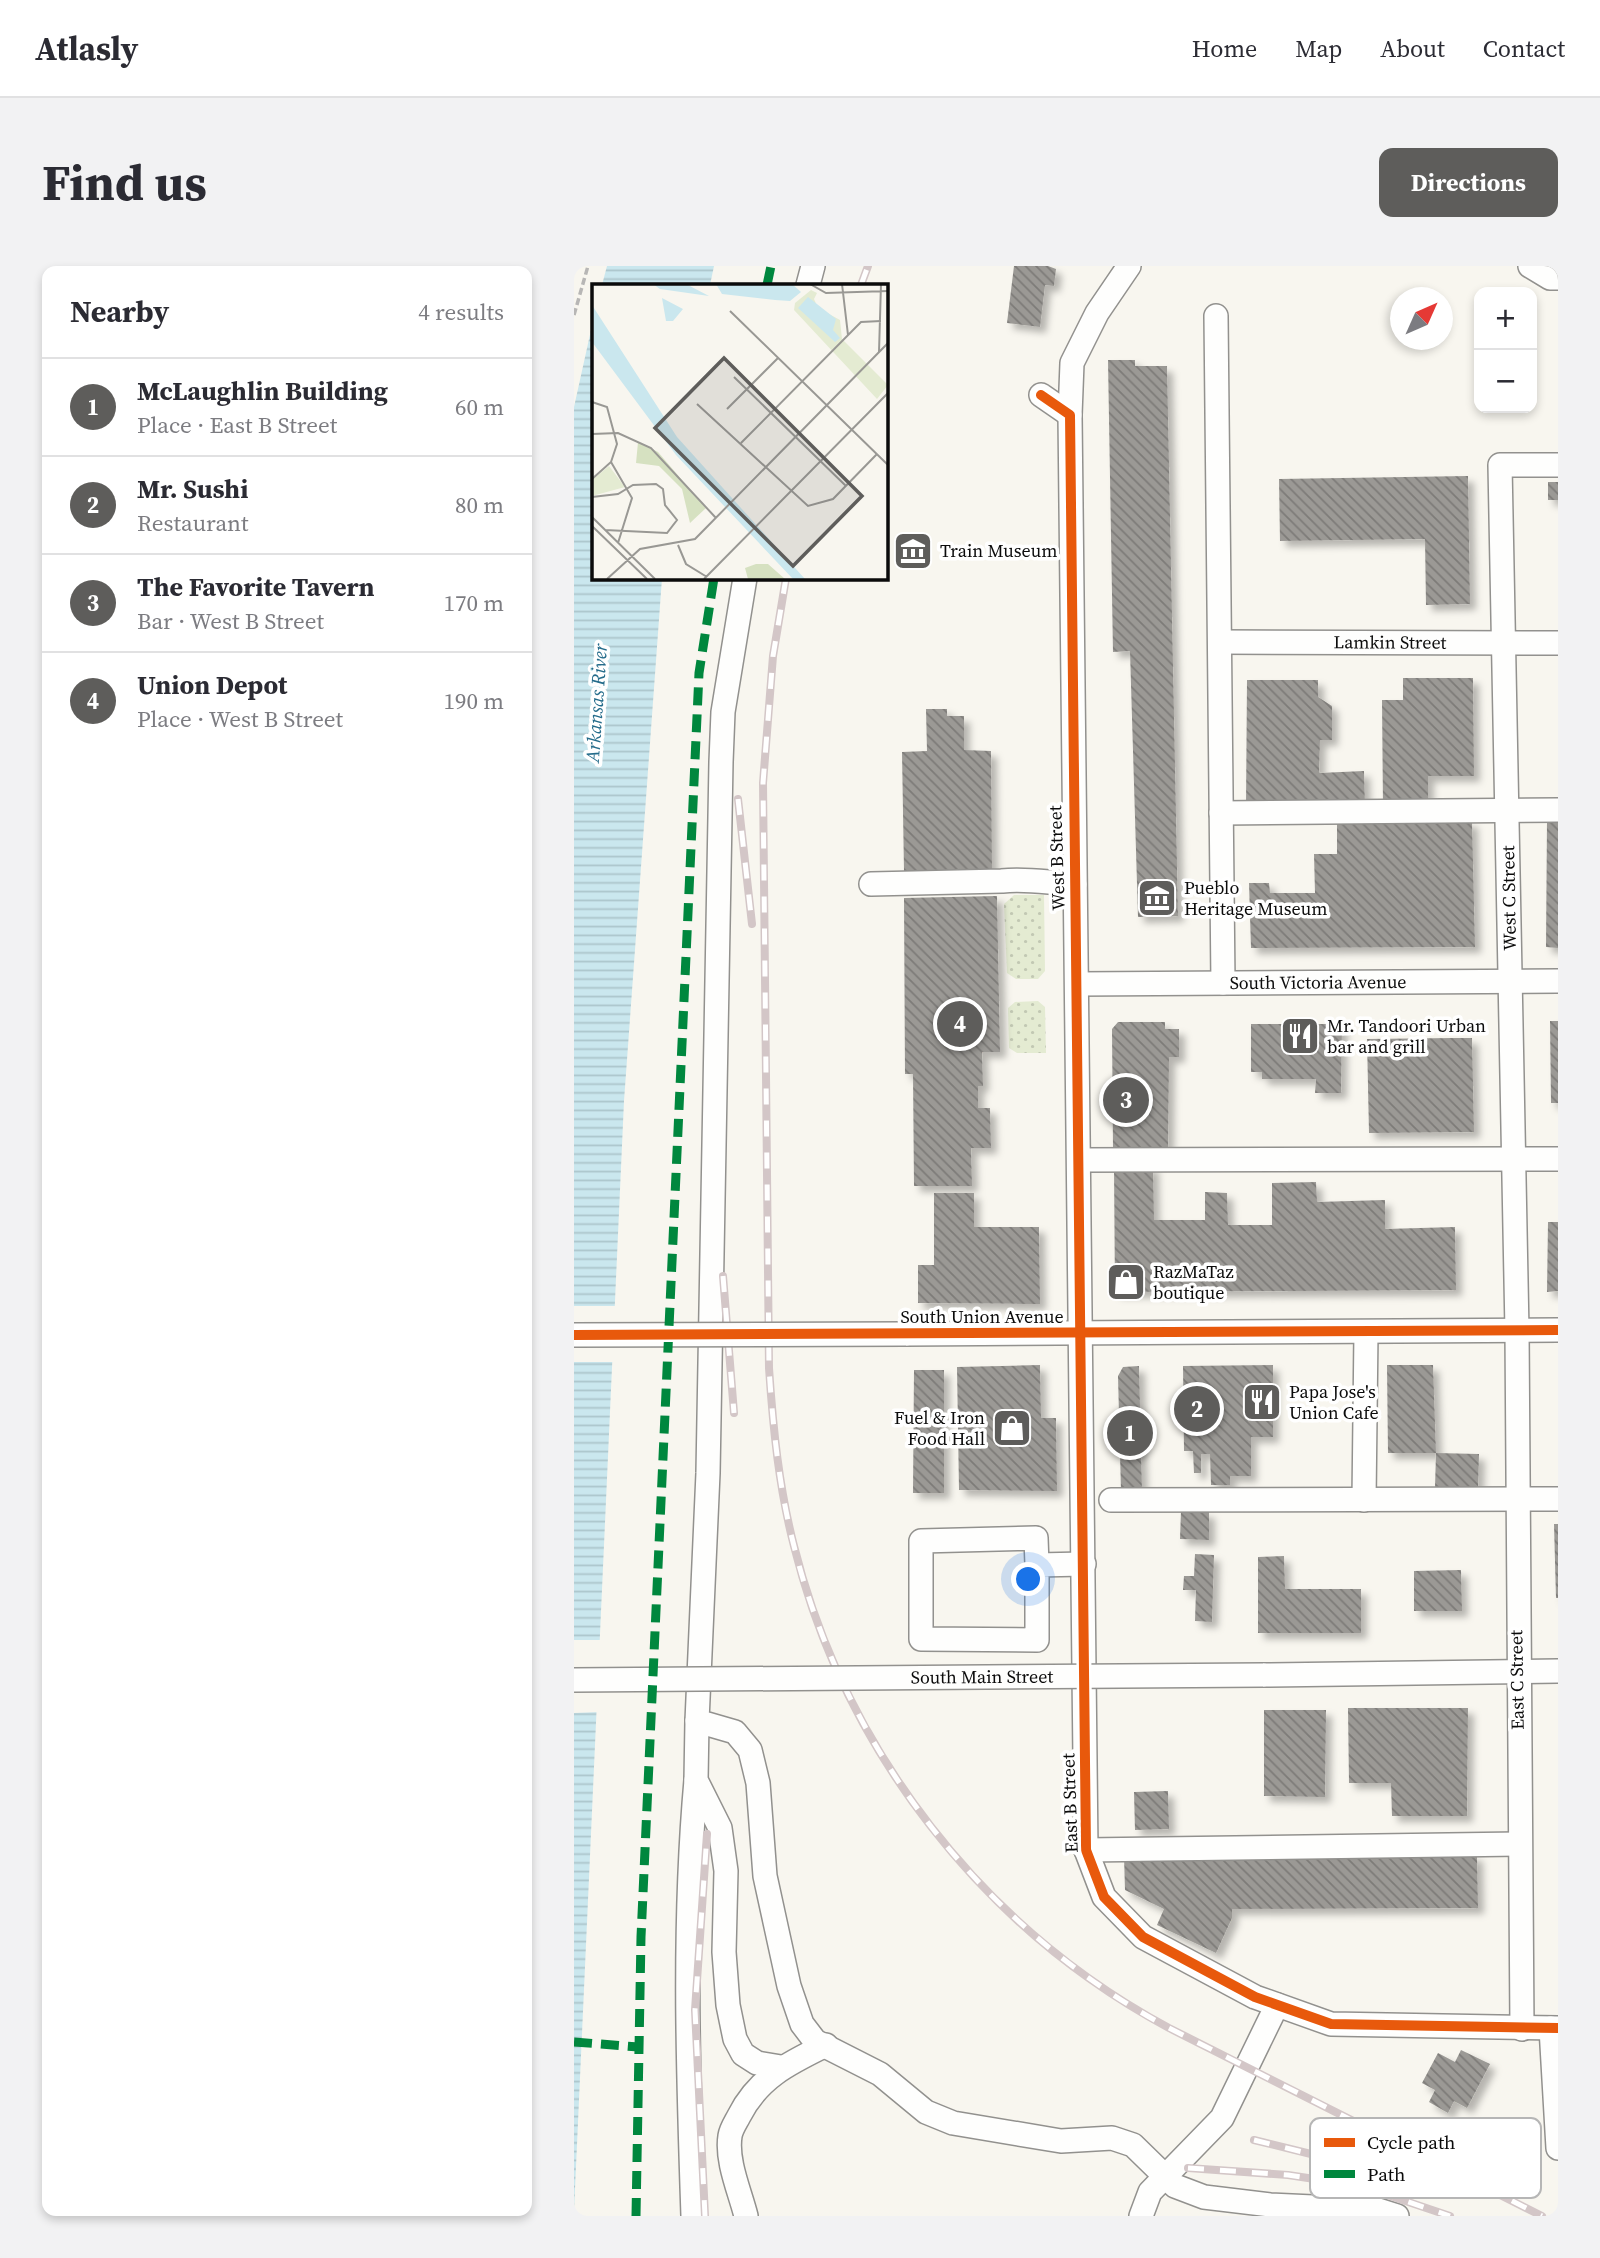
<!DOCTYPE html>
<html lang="en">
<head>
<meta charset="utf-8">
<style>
	:root { --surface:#fff; --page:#f2f2f3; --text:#2b2b33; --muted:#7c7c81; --line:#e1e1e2; --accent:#5e5d5b }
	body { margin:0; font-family:"Source Serif 4",serif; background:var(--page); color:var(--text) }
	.controls { position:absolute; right:21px; top:21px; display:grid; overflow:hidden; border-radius:14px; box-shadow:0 4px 10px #0003 }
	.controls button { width:63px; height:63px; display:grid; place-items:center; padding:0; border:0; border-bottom:2px solid var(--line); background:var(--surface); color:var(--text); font:35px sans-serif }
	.compass { position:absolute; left:816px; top:21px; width:63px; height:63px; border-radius:50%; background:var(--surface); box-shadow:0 4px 10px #0003; rotate:45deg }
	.you { position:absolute; left:455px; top:1314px; width:24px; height:24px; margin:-18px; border:5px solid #fff; border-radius:50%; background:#1a73e8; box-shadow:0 0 0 10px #1a73e833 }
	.badge { display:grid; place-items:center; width:46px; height:46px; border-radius:50%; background:var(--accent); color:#fff; font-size:23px; font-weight:700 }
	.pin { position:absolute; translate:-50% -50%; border:4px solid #fff; box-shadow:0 2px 7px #0006 }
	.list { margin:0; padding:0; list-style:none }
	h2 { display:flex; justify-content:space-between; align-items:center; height:91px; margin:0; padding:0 28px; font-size:30px }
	h2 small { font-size:23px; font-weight:400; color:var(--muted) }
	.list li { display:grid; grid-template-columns:46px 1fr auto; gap:21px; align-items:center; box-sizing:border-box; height:98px; padding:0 28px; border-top:2px solid var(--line) }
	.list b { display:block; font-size:26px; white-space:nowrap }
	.list p { margin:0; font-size:23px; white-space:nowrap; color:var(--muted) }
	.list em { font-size:23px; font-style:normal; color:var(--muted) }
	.map { position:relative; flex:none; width:984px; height:1950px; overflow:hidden; border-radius:14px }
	header { display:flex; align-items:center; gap:42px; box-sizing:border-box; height:98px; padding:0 35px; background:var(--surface); border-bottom:2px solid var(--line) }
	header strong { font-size:33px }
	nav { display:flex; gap:38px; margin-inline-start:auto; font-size:24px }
	.intro { display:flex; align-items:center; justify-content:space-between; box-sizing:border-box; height:168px; padding:0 42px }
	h1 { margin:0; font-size:49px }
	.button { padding:18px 32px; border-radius:14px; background:var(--accent); color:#fff; font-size:24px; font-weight:700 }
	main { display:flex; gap:42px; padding:0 42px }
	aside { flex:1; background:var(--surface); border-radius:14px; box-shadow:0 4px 10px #0003 }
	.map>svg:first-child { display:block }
</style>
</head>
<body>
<header>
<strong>Atlasly</strong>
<nav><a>Home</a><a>Map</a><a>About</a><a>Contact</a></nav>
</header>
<div class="intro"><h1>Find us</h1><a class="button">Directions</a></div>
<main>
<aside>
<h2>Nearby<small>4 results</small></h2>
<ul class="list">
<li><span class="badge">1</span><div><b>McLaughlin Building</b><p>Place · East B Street</p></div><em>60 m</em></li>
<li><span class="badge">2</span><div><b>Mr. Sushi</b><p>Restaurant</p></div><em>80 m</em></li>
<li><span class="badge">3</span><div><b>The Favorite Tavern</b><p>Bar · West B Street</p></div><em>170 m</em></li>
<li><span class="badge">4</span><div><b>Union Depot</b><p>Place · West B Street</p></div><em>190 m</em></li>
</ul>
</aside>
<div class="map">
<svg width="984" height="1950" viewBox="0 0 984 1950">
	<defs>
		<pattern id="grass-dots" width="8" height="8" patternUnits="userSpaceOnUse" patternTransform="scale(1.75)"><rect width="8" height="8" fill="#e4ebd2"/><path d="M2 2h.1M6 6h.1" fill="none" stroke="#c2c8b3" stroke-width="1.8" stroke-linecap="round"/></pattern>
		<pattern id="water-rules" width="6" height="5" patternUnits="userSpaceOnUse" patternTransform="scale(1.75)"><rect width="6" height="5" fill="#cae7ee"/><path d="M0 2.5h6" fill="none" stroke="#acc5cb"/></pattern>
		<pattern id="building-back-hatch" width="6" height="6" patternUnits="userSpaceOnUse" patternTransform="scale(1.75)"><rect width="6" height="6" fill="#9b9995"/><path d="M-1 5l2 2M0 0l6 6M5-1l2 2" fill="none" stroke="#7d7b78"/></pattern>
		<filter id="shadow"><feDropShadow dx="6" dy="6" stdDeviation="3.5" flood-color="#0004"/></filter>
	</defs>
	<rect width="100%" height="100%" fill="#f8f6ef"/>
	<!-- grass -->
	<g fill="url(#grass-dots)">
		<path d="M440,629H470L471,705L464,713H442L433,707L430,638Z"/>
		<path d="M464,735L471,741L472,787H443L435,782L434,742L441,736Z"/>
	</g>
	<!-- water -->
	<g fill="url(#water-rules)">
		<path d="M33,0H140L136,19H28Z"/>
		<path d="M19,55V312H88L50,835L0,1945V141Z"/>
	</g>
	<!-- pier -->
	<g fill="#f8f6ef">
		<path d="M0,1040H44L42,1096H0Z"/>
		<path d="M0,1374H30L27,1446L0,1447Z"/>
	</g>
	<!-- building -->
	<g fill="url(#building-back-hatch)" filter="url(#shadow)">
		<path d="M440,0H474L482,3L480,20L471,19L466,61L433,57Z"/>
		<path d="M534,94H561V100H593L604,650L564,651L556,385L539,386Z"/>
		<path d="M894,210L896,338L852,339L851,273L706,275L705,213Z"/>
		<rect x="974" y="216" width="10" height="18"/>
		<path d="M829,412H899L900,510H854V539L809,540L808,434H829Z"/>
		<path d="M673,414H744V431L758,440V474H746L745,507L790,505L791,540L672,541Z"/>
		<path d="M352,443H373V450H390V484L417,485L418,605H330L328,486L353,485Z"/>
		<path d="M898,555L901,681L677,682L675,617H695L696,627H741L740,588H763V558Z"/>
		<path d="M973,555H984V682L972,681Z"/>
		<path d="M423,630L426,786H408L409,820H404V842H416L417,882H397L398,920H340L339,808H331L330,632Z"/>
		<path d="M976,755H984V837H977Z"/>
		<path d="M544,756H591V763H605V791H595L594,883H539L538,763Z"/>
		<path d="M677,758H768L767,827H741L742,813H688V806H677Z"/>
		<path d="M879,772H898L900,866L795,867L793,773Z"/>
		<path d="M579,899L580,954H631V926L653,927L654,959H698V917L742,916L743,936L811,934V963L881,961L882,1024L541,1026L540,901Z"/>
		<path d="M360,927H400V961H465L466,1038L344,1037V999H360Z"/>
		<path d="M974,956H984V1025L973,1026Z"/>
		<path d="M466,1099L467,1152H482L483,1225L385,1224L383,1101Z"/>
		<path d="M699,1099V1171H677V1210H656V1219H637L636,1188H627V1207H620L619,1185H610L609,1100Z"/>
		<path d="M813,1099H859L862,1187H814Z"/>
		<path d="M565,1100L568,1225H547L544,1110L549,1101Z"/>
		<path d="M340,1104H370V1227H339Z"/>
		<path d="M862,1187L905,1188L904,1222H861Z"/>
		<path d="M607,1245L635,1246V1274L606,1273Z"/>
		<path d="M980,1258H984V1332H982Z"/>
		<path d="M621,1288L640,1289L638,1356L621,1355L622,1324H609L610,1310H620Z"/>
		<path d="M710,1290L711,1323H787V1367H684V1291Z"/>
		<path d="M887,1304L888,1345H840V1305Z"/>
		<path d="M774,1442H894L893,1550H818L817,1517H775Z"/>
		<path d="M690,1444H752L751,1531L690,1530Z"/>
		<path d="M594,1525L595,1563L561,1564L560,1526Z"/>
		<path d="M903,1589L904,1642L658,1643V1652L642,1687L583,1659L590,1643L551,1624L550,1590Z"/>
		<path d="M887,1784L916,1798L893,1842L880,1835L874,1847L855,1836L861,1824L848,1817L864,1787L881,1796Z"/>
	</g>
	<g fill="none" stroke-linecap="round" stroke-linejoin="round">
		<!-- minor casing -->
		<g stroke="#92918e" stroke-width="26">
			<g id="minor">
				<path d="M555,0L523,47L498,97L496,149C499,627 510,1105 512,1584L530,1631L569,1671L681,1731L757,1758L984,1762"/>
				<path d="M956,0L976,12H984"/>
				<path d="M234,19L239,0"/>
				<path d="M642,50L649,717"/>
				<path d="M467,129L496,149"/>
				<path d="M171,312L149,446L147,496L134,1207L123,1455L161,1466L176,1484L184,1517L191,1610L215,1720L228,1758L241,1775L306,1808L352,1846L379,1857L487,1875L538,1872L559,1879L601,1920L630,1931L696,1939L804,1944L823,1950"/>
				<path id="s1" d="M646,376L984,377"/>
				<path d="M647,547L984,544"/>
				<path d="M297,618L428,615C452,612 475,617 501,618"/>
				<path id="s2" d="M504,718L984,715"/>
				<path d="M505,894L984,893"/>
				<path d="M332,1068L984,1064"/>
				<path d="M537,1234L984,1233"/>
				<path d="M790,1234L792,1066"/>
				<path d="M463,1299V1374L347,1373V1275L462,1272L463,1299L510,1298"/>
				<path d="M689,1409L984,1405"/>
				<path d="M123,1455L122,1514L146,1562L152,1605L150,1686L154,1739L161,1773L169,1788L183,1797L207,1801"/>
				<path d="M512,1584L945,1578"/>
				<path d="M977,1762L984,1882"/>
				<path d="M948,1763L943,1065L926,199H984"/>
				<path d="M119,1950C114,1804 109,1659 122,1514"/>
				<path d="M172,1950C166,1926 152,1895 156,1870C157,1863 162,1856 165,1850C184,1812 215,1797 252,1779"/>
				<path d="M567,1950L576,1926L648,1852L703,1739"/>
			</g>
		</g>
		<!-- path -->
		<path stroke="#b7b6b5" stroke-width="3.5" stroke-dasharray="7 3.5" stroke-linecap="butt" d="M0,49L14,0"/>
		<!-- minor -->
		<use href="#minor" stroke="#fefefd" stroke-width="23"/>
		<!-- rail casing -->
		<g stroke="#d3c6c7" stroke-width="8">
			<g id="rail">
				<path d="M287,19L294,0"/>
				<path d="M212,312L199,390L189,517L195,1102C199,1162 205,1222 220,1280C271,1485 409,1662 595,1762L968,1950"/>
				<path d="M164,533L178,658"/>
				<path d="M149,1010L160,1147"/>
				<path d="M680,1874L745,1890L828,1924"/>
				<path d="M614,1902L714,1909L787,1920L876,1950"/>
				<path d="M131,1950L121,1744L133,1568"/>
			</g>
		</g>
		<!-- rail -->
		<use href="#rail" stroke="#fff" stroke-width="5" stroke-dasharray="16" stroke-linecap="butt"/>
		<!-- minor-bridge casing -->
		<g stroke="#92918e" stroke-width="26" stroke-linecap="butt">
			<g id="minor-bridge">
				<path d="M0,1069L332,1068"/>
				<path id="s3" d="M0,1414L689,1409"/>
			</g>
		</g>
		<!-- minor-bridge -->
		<use href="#minor-bridge" stroke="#fefefd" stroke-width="23"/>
		<!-- quiet -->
		<g stroke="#00873e" stroke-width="9" stroke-dasharray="18 9" stroke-linecap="butt">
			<path d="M193,19L197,0"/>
			<path d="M0,1776L65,1781"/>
			<path d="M62,1950L67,1671L125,407L140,312"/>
		</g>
		<!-- cycleway casing -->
		<g stroke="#fff" stroke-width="15">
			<g id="cycleway">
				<path d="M467,129L496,149C499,627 510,1105 512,1584L530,1631L569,1671L681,1731L757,1758L984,1762"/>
				<path d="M0,1069L984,1064"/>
			</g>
		</g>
		<!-- cycleway -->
		<use href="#cycleway" stroke="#e8590c" stroke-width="10"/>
	</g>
	<!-- icons -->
	<defs>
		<g id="museum-square" transform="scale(2.0125)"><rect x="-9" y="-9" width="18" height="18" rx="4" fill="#5e5d5b" stroke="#fff"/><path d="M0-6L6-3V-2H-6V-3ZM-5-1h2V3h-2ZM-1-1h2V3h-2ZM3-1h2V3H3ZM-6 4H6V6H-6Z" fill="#fff"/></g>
		<g id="restaurant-square" transform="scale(2.0125)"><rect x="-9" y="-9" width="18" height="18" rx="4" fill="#5e5d5b" stroke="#fff"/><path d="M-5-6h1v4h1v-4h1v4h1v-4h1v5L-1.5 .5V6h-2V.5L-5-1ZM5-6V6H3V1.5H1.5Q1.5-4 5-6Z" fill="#fff"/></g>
		<g id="shop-square" transform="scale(2.0125)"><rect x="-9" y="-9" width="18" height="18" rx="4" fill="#5e5d5b" stroke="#fff"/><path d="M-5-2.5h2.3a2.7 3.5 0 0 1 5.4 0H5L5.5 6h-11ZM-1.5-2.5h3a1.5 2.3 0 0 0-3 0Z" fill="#fff"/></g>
	</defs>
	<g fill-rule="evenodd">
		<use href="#museum-square" x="339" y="285"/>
		<use href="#museum-square" x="583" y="632"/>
		<use href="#restaurant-square" x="726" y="770"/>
		<use href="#shop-square" x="552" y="1016"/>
		<use href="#restaurant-square" x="688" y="1136"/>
		<use href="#shop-square" x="438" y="1162"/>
	</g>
	<g text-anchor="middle" stroke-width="7" stroke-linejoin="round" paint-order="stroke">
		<!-- poi labels -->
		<g font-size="18" fill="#0b0b0b" stroke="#fff" text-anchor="start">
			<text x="366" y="291">Train Museum</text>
			<text x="610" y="628">Pueblo<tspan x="610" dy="21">Heritage Museum</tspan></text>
			<text x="753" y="766">Mr. Tandoori Urban<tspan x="753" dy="21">bar and grill</tspan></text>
			<text x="579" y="1012">RazMaTaz<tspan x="579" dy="21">boutique</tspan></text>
			<text x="715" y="1132">Papa Jose's<tspan x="715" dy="21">Union Cafe</tspan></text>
			<text x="411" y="1158" text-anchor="end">Fuel &amp; Iron<tspan x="411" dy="21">Food Hall</tspan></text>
		</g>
		<!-- street labels -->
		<g font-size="18" fill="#0b0b0b" stroke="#fff">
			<text dy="6" stroke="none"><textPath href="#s1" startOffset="170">Lamkin Street</textPath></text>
			<text transform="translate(483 592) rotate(-92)" y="6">West B Street</text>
			<text transform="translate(935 632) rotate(-91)" y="6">West C Street</text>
			<text dy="6" stroke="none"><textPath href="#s2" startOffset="240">South Victoria Avenue</textPath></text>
			<text x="408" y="1057">South Union Avenue</text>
			<text dy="6" stroke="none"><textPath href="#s3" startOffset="408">South Main Street</textPath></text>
			<text transform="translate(943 1414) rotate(-91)" y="6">East C Street</text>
			<text transform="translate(496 1537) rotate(-92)" y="6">East B Street</text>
		</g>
		<!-- water labels -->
		<g font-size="19" font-style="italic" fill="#256c8b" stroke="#fff">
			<text transform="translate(22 437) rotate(-86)" y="7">Arkansas River</text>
		</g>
	</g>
	<!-- overview -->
	<g transform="translate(18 18)">
		<rect width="296" height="296" fill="#f8f6ef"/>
		<path d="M219,6L225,9L222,15L226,24L248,36L250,55L296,101L285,115L202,26L203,19ZM17,182L33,203L0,212V196Z" fill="#e4ebd2"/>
		<path d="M46,158L66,168L114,224L98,239L90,205L67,182L44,179ZM164,280H176L193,295H156L153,284Z" fill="#d6e1c1"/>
		<path d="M61,0H94L117,12L68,5ZM124,0H200L209,8L198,17L183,16L130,10ZM216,13L244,35L241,46L248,54L243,58L206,24ZM70,14L91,25L81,37H74ZM0,21L85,153L213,295H201L84,171L0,58Z" fill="#cae7ee"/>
		<path fill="none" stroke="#999894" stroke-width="2" d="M218,0L234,9L296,7M250,0L256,51M138,27L296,181M287,68L289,0M142,93L254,202M0,118L15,123L25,160L19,178L0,195M105,120L216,222L241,215L285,170M135,125L186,74M0,150L26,149L59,164L124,234M149,159L269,38L289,37M19,178L40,214L26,259M0,213L26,210L41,201L64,200L71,205L73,221L85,236L75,249L13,246M0,233L63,295M0,242L55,295M86,261L94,280L115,293M15,295L48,265L103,255L296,59M112,295L296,109"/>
		<path fill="#5e5d5b" fill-opacity="0.15" stroke="#5e5d5b" stroke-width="3.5" d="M132,74L270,212L201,282L63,144Z"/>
		<rect width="296" height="296" fill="none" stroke="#0b0b0b" stroke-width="3.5"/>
	</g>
	<!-- legend -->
	<rect x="736" y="1852" width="231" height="80" rx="10" fill="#fff" stroke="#b6b6b6" stroke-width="2"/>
	<rect x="750" y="1872" width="31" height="9" fill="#e8590c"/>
	<rect x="750" y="1904" width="31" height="8" fill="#00873e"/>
	<g font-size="19" fill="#0b0b0b">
		<text x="793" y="1883">Cycle path</text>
		<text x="793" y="1915">Path</text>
	</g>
</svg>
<div class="controls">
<button>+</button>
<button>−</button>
</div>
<svg class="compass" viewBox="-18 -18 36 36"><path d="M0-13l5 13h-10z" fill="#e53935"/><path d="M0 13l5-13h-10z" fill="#7c7c81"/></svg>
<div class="you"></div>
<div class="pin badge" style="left:556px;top:1167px">1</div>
<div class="pin badge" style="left:623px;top:1143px">2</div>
<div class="pin badge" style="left:552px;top:834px">3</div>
<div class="pin badge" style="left:386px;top:758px">4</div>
</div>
</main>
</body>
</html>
